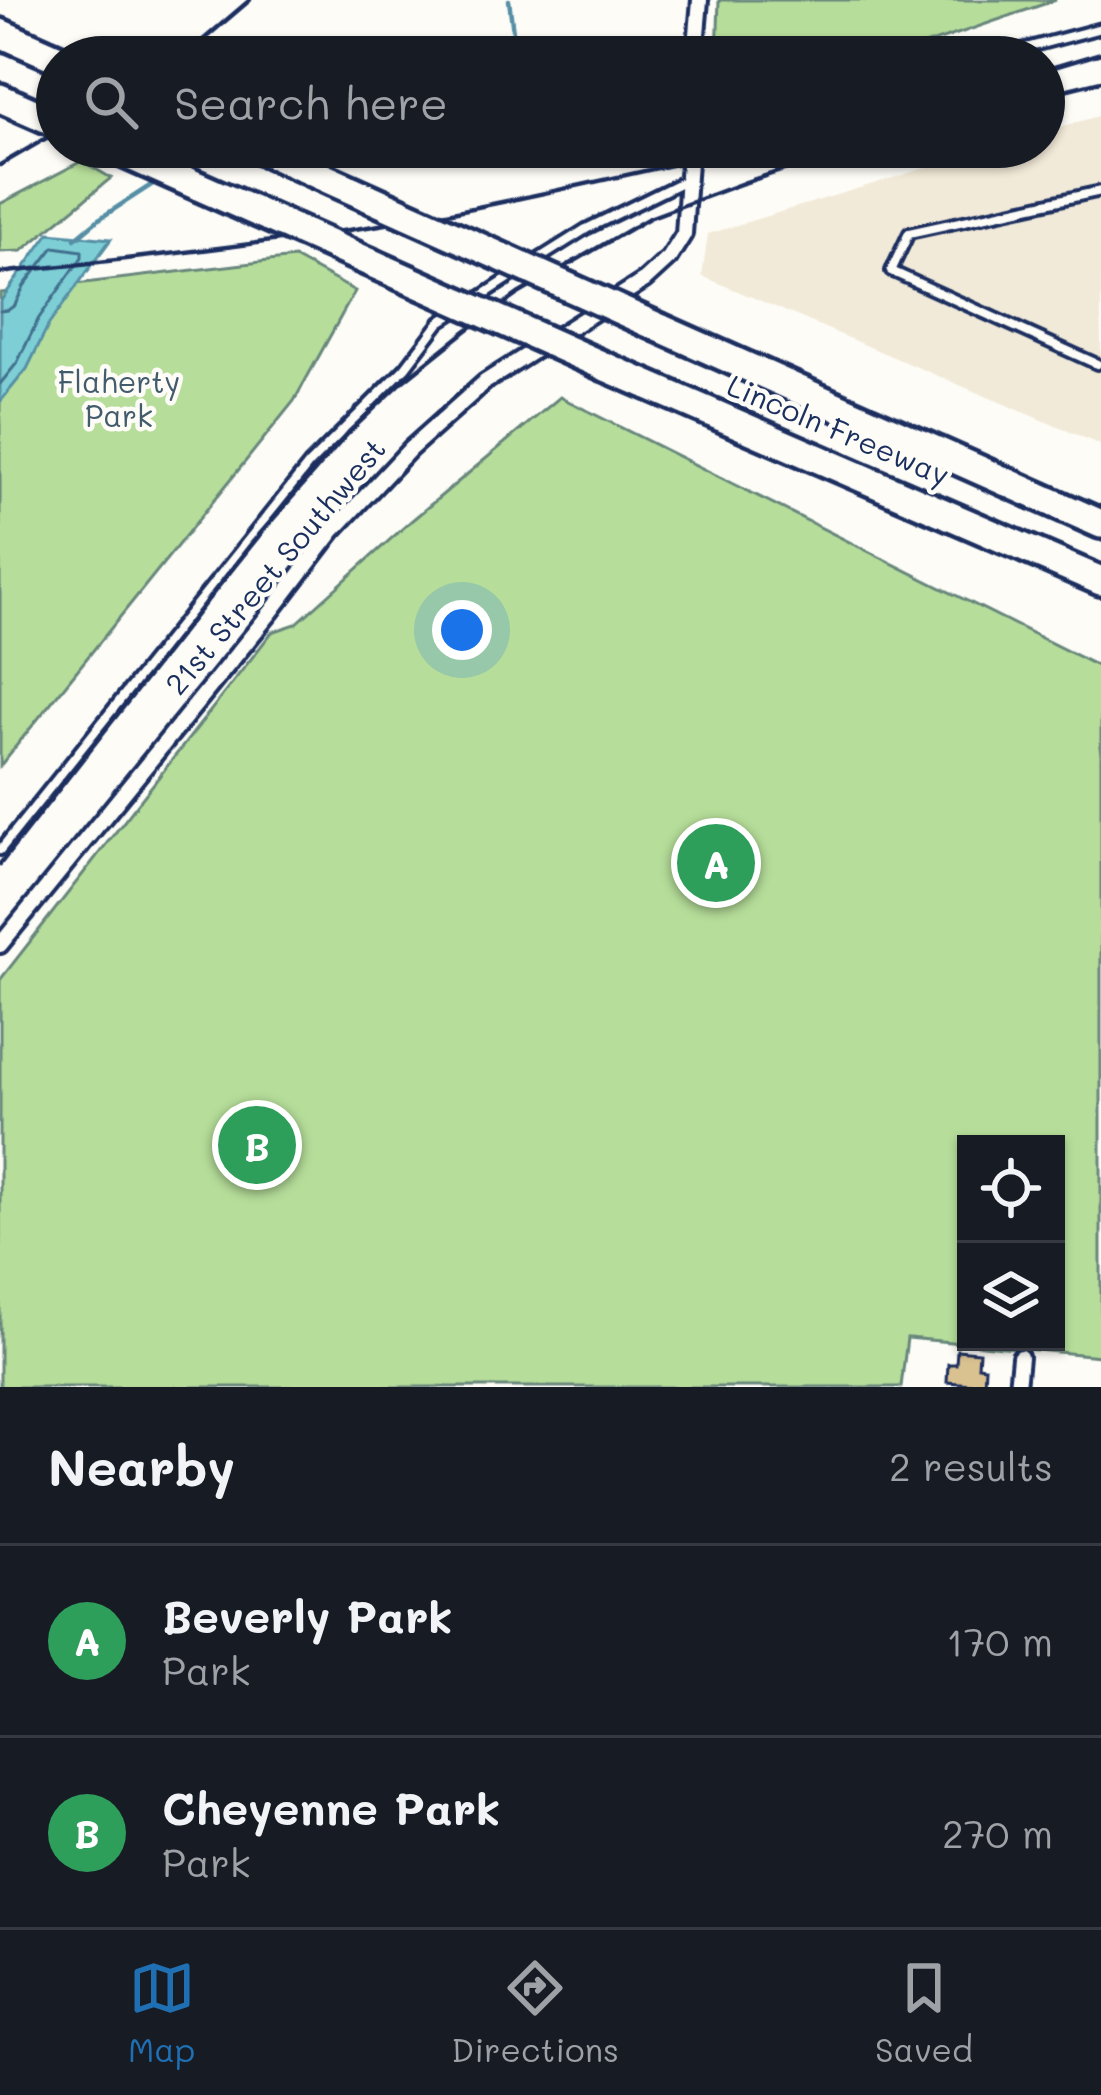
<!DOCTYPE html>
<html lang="en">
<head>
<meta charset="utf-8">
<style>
	:root { --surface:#171b24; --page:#242831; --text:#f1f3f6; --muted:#9ea1a6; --line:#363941; --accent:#1f6fb2 }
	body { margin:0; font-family:Mali,sans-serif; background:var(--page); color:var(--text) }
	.controls { position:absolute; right:36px; bottom:36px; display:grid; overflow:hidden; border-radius:0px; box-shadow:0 3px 9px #0004 }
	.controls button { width:108px; height:108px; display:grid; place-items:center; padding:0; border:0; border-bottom:3px solid var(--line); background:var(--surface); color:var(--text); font:60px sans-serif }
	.you { position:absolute; left:462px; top:630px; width:42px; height:42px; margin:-30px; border:9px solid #fff; border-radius:50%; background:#1a73e8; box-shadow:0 0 0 18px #1a73e833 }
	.badge { display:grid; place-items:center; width:78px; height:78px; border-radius:50%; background:var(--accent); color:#fff; font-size:39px; font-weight:700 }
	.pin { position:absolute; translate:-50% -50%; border:6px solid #fff; box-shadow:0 3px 12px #0006 }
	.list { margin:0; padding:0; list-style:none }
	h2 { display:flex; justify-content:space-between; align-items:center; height:156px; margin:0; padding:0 48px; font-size:51px }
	h2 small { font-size:39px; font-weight:400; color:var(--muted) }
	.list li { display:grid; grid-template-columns:78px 1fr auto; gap:36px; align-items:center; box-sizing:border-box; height:192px; padding:0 48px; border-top:3px solid var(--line) }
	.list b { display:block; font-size:45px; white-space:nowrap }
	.list p { margin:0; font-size:39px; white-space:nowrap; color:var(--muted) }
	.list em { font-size:39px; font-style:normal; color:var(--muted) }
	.icon { flex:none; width:66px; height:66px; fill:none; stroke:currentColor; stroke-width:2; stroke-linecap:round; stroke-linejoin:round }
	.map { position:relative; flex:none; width:1101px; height:1387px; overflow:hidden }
	.search { position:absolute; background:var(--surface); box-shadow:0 3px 9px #0004; left:36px; right:36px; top:36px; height:132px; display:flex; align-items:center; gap:30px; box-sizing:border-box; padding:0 42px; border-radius:66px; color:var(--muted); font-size:45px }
	.sheet { height:540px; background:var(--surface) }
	nav { display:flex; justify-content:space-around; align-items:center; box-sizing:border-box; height:168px; border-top:3px solid var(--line); background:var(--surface); font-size:33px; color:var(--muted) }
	nav a { display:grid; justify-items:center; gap:6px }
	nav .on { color:var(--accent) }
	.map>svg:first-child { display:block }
</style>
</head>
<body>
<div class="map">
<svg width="1101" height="1387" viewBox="0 0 1101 1387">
	<rect width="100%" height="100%" fill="#fdfcf7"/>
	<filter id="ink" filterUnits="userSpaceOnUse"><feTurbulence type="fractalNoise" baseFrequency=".00833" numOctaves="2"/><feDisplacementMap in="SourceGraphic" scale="24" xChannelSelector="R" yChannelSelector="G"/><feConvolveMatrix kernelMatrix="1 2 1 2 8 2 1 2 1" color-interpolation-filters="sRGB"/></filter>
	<g filter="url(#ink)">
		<!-- built -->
		<path fill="#f2ead8" d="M1101,115V445L702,276L708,234L995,147H1044V132Z"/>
		<!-- green -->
		<g fill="#b6de9a" stroke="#68867c" stroke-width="3" fill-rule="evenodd">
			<path d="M719,0H1056L890,57H717Z"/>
			<path d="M82,161L111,178L22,251L0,252V204Z"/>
			<path d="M294,258L355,291L294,401L0,766V293Z"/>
			<path d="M560,397L1101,668V1356L907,1338L901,1387H0V980L272,632L296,624L411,521ZM1056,1144V1342H966V1144Z"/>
		</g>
		<!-- water -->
		<path fill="#7dcfd5" stroke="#568fa5" stroke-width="3" d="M49,233L111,239L49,324L27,369L0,402V302Z"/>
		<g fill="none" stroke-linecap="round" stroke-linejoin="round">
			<!-- shore -->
			<path stroke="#426f8e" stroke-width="3" d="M0,311L8,310L15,305L24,286L54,247L82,251V257L39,318L17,363L0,384"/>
			<!-- stream -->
			<g stroke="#568fa5" stroke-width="4.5">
				<path d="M509,0L513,32L511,57"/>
				<path d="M296,153C335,151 370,158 409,147"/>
				<path d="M179,167L193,158L248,155"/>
				<path d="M75,239L99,219L159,180"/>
			</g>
		</g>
		<!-- building -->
		<path fill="#d9c190" stroke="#1b2f5e" stroke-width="3" d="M957,1350L979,1352L978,1366L985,1367L984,1385L947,1382L948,1364H956Z"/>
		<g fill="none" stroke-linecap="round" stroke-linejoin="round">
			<!-- service casing -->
			<g stroke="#1b2f5e" stroke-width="16">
				<g id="service">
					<path d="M992,57L1101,28"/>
					<path d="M532,263L586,229L688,179"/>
					<path d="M477,299L520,271"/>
					<path d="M1097,364L891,271L909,233L1101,191"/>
					<path d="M0,850L309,464L405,368L440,322L459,310"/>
				</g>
			</g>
			<!-- minor casing -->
			<g stroke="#1b2f5e" stroke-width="22">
				<g id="minor">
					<path d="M695,57L700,0"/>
					<path d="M0,945L271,612L333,531L410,449L485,382L645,280L669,258L684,234L690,147"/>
					<path d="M1017,1387L1020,1357"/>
				</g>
			</g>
			<!-- motorway casing -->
			<g stroke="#1b2f5e" stroke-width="36">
				<g id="motorway">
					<path d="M0,33L57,58"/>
					<path d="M0,98L57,123"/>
					<path d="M660,328L1101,524"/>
					<path d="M606,367L1101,581"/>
				</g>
			</g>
			<!-- service -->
			<use href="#service" stroke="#fdfcf7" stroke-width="8"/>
			<!-- minor -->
			<use href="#minor" stroke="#fdfcf7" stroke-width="14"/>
			<!-- motorway -->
			<use href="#motorway" stroke="#fdfcf7" stroke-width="27"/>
			<!-- rail -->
			<g stroke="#1b2f5e" stroke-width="4.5">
				<path d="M183,57L250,0"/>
				<path d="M1044,70L1101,53"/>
				<path d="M1044,95L1101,81"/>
				<path d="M0,165L57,132"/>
				<path d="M0,273C125,259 250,246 374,226C502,205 627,174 753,147"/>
				<path d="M0,864L252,543L349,432L402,382L467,330L518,294L649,218L743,183L855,147"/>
			</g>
			<!-- motorway-bridge casing -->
			<g stroke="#1b2f5e" stroke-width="36" stroke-linecap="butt">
				<g id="motorway-bridge">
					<path d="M110,147L606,367"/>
					<path d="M256,147L660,328"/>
				</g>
			</g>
			<!-- motorway-bridge -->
			<use href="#motorway-bridge" stroke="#fdfcf7" stroke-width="27"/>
		</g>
	</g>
	<g text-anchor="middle" stroke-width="9" stroke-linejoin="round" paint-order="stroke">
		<!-- park labels -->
		<g font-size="30" fill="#425b6d" stroke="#fdfcf7">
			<text x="119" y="393">Flaherty<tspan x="119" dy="34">Park</tspan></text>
		</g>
		<!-- street labels -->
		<g font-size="30" fill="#1b2f5e" stroke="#fdfcf7">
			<text transform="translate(838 431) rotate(23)" y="10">Lincoln Freeway</text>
			<text transform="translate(276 567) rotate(-50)" y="10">21st Street Southwest</text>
		</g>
	</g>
</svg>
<div class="controls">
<button><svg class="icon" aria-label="locate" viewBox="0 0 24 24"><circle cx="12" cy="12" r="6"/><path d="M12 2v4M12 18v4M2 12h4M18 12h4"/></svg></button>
<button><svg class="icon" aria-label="layers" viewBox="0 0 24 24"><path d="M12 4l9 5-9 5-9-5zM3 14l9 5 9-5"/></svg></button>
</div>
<div class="you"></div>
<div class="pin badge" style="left:716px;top:863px;background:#2e9e5b">A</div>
<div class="pin badge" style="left:257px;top:1145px;background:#2e9e5b">B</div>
<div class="search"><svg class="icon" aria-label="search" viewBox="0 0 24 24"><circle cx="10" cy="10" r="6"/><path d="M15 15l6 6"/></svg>Search here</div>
</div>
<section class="sheet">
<h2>Nearby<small>2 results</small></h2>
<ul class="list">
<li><span class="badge" style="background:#2e9e5b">A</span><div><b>Beverly Park</b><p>Park</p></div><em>170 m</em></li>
<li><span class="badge" style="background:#2e9e5b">B</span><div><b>Cheyenne Park</b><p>Park</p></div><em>270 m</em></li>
</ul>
</section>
<nav>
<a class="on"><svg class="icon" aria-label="map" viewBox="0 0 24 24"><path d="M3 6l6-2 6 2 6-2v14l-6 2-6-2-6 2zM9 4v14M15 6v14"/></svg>Map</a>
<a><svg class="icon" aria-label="directions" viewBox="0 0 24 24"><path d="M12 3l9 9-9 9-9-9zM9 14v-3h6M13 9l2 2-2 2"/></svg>Directions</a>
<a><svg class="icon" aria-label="saved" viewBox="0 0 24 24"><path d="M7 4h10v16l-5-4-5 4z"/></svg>Saved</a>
</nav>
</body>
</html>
